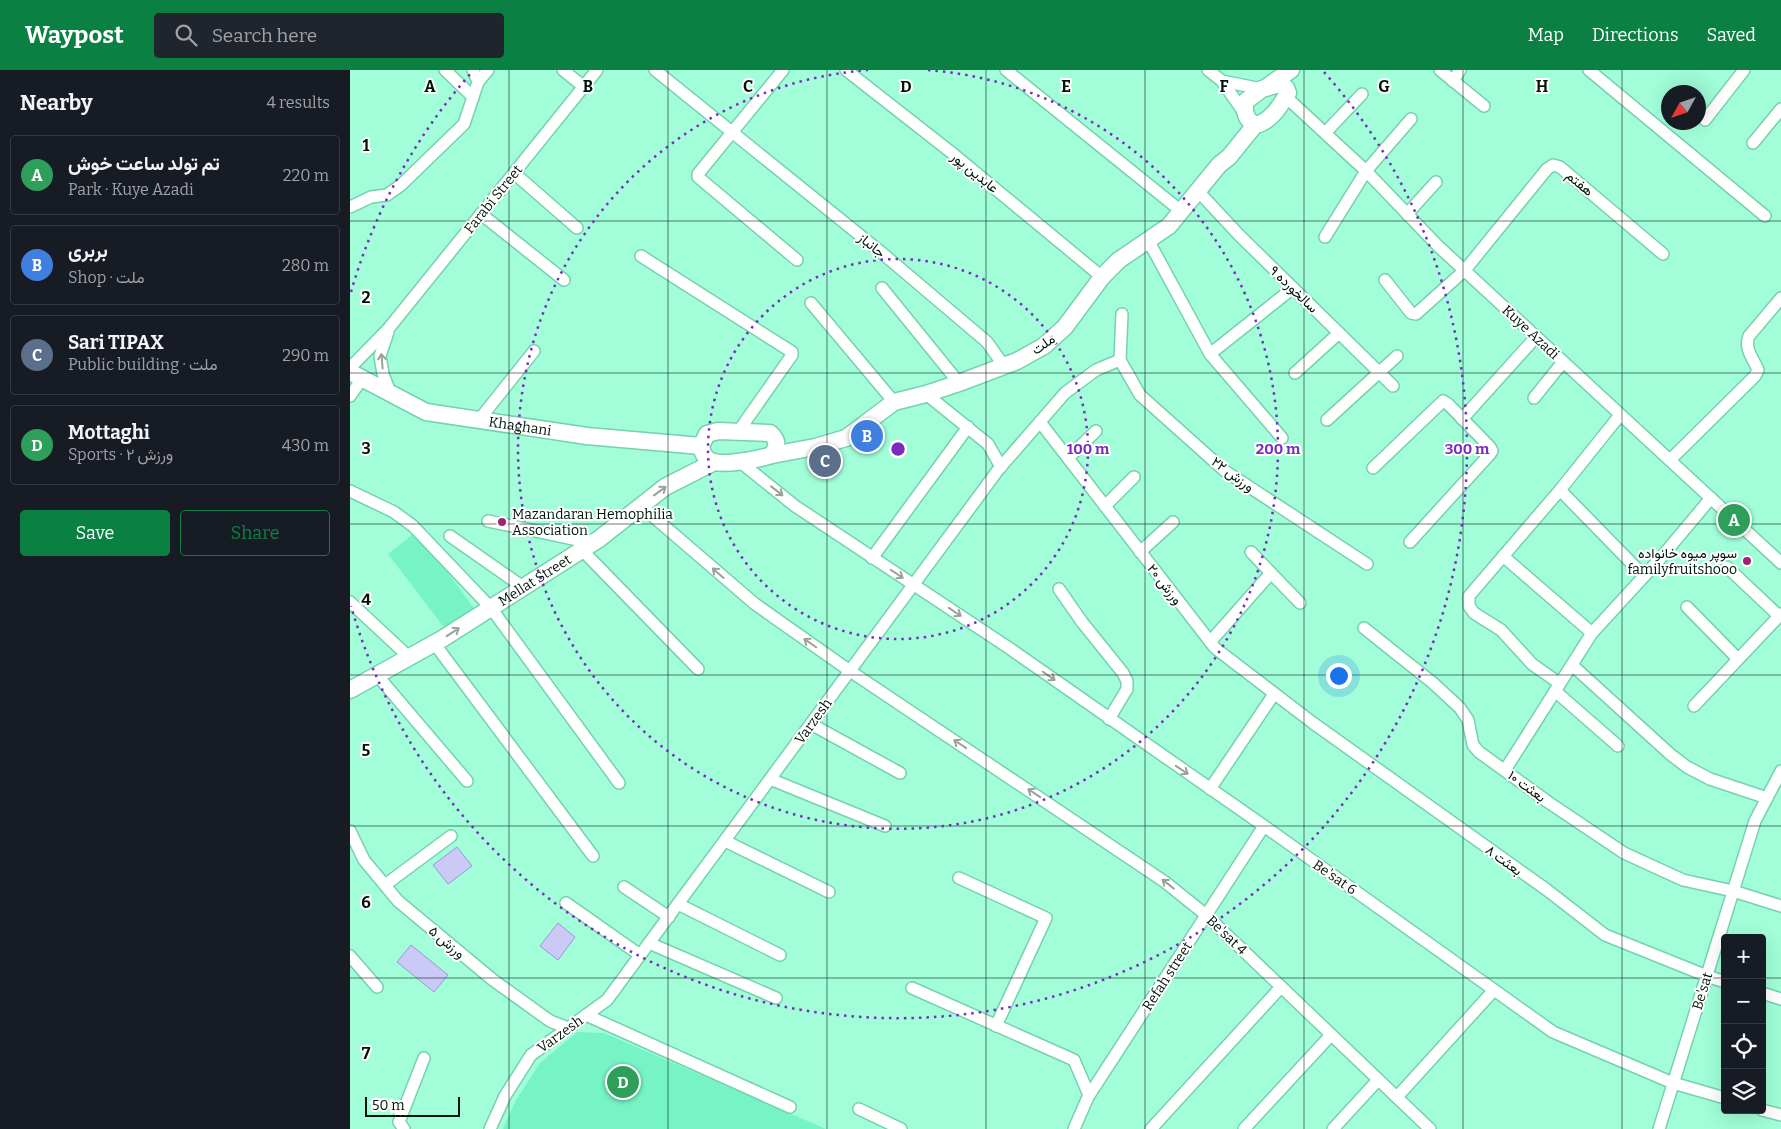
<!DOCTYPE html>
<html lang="en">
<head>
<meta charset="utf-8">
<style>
	:root { --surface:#171b24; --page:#20242c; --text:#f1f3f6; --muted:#9ea1a6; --line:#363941; --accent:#0b8043 }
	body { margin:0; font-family:Bitter,Vazirmatn,serif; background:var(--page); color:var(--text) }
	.controls { position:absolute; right:15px; bottom:15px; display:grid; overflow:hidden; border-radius:5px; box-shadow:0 5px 20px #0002 }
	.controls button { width:45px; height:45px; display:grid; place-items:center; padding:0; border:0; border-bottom:1px solid var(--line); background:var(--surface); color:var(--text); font:25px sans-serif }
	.compass { position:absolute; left:1311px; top:15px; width:45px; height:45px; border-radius:50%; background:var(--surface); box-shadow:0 5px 20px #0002; rotate:230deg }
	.scale { position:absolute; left:15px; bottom:12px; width:95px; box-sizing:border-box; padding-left:5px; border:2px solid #00140b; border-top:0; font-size:14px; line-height:18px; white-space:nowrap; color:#00140b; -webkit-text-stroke:4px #fff; paint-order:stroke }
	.you { position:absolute; left:988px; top:605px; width:18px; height:18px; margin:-12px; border:4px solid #fff; border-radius:50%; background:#1a73e8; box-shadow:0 0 0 8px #1a73e833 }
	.badge { display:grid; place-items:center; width:32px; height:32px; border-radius:50%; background:var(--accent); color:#fff; font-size:16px; font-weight:700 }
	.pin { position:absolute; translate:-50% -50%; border:2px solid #fff; box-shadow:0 1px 5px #0006 }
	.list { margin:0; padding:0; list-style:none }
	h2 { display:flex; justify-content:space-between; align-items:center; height:65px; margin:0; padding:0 20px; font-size:21px }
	h2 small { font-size:16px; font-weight:400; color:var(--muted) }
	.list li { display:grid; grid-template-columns:32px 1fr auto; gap:15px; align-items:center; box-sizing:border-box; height:80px; margin:0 10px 10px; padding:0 10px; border:1px solid var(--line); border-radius:5px }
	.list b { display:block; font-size:19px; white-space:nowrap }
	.list p { margin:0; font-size:16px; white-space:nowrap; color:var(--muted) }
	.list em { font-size:16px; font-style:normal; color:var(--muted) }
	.actions { display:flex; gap:10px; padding:15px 20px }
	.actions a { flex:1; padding:11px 0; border:1px solid var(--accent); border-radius:5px; text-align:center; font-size:18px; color:var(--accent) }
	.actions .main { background:var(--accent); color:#fff }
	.icon { flex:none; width:28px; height:28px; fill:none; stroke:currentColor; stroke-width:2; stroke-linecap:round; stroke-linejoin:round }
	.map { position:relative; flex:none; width:1431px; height:1059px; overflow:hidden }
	header { display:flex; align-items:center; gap:30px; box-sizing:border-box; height:70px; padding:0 25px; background:var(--accent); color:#fff }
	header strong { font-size:24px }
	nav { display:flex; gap:28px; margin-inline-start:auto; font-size:18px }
	.search { width:350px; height:45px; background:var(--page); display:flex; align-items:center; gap:12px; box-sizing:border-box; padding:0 18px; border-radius:5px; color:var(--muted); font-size:19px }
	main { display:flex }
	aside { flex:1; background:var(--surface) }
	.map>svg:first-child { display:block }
</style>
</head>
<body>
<header>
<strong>Waypost</strong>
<div class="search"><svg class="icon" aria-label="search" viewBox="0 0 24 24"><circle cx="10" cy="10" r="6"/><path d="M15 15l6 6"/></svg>Search here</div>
<nav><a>Map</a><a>Directions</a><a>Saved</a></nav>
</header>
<main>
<aside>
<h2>Nearby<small>4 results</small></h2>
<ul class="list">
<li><span class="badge" style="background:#2e9e5b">A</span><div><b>تم تولد ساعت خوش</b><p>Park · Kuye Azadi</p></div><em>220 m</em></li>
<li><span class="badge" style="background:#3f7fe0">B</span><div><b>بربری</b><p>Shop · ملت</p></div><em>280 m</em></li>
<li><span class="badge" style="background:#5c6f8a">C</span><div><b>Sari TIPAX</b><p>Public building · ملت</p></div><em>290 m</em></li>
<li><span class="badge" style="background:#2e9e5b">D</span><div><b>Mottaghi</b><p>Sports · ورزش ۲</p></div><em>430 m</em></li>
</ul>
<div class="actions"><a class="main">Save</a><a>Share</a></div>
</aside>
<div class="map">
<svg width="1431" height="1059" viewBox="0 0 1431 1059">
	<rect width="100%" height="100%" fill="#a1fed9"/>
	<!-- green -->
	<g fill="#77f4c6">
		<path d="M67,461L126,541L96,560L38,484Z"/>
		<path d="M227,962L254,963L476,1059H153L166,1030L190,993Z"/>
	</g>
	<!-- building -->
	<g fill="#cbc9f5" stroke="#9c96dd">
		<path d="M107,777L122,796L98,814L83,795Z"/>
		<path d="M208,853L225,867L208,890L190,876Z"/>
		<path d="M61,875L98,905L84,922L47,892Z"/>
	</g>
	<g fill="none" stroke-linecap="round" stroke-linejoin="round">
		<!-- minor casing -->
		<g stroke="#75d1ae" stroke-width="14">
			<g id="minor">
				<path d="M95,0L123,27"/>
				<path d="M123,0L128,12"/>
				<path d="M213,0L234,17"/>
				<path d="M305,0L532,183L637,272L654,296"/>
				<path d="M433,0L348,104V107L447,190"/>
				<path d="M496,0L602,83L752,207"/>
				<path d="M656,0L831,141"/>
				<path d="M858,0L872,11L895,44"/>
				<path d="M1090,0L1134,36"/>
				<path d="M1239,0L1415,146"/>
				<path d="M872,11L912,19"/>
				<path d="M1103,11L1110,0"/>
				<path d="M936,27L1016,101L1088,176L1431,493"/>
				<path d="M1355,50L1394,0"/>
				<path d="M976,62L1012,24"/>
				<path d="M1403,73L1431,39"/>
				<path d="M164,103L227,158"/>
				<path d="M847,120L889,165L1043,316"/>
				<path d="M0,137L21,127L37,125L51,115L114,54L128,12L138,0"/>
				<path d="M131,144L214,210"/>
				<path d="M1057,144L1086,112"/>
				<path d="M975,167L1016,101L1061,49"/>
				<path d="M798,170L860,284L932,368"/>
				<path d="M291,186L442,282V285L388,362"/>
				<path d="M1035,210L1061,243L1066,244L1115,200L1197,99L1203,95L1210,97L1313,184"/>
				<path d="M532,218L609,313"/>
				<path d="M461,233L544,332"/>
				<path d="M38,262L30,286L33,304L41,325"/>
				<path d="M860,284L943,218"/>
				<path d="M770,290L790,325L875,401L1017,494"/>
				<path d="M0,298L39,258L247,0"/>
				<path d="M945,303L989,263"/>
				<path d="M576,324L638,374L651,397"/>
				<path d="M0,326L12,309"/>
				<path d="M1184,328L1213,292"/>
				<path d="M1112,349L1186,267"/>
				<path d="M129,350L184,281"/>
				<path d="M977,350L1047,286"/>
				<path d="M690,352L865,578L963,653L1197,820L1255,865L1357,906L1375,912"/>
				<path d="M718,388L746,361"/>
				<path d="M1320,390L1405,306L1408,300C1403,288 1394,279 1399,266L1431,228"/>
				<path d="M389,391L445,436L659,578L914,756L1203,962L1323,1013L1375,1028"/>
				<path d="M1023,398L1093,331L1098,334L1140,377L1142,381L1140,384L1060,472"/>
				<path d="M1210,420L1294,506"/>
				<path d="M0,421L44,442L63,456L141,538L269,713"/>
				<path d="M291,436L405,534L500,601L815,812L856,845L1080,1059"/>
				<path d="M755,436L784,407"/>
				<path d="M138,451L242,473"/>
				<path d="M100,466L173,517"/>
				<path d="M232,480L348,599"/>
				<path d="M790,482L823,452"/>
				<path d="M901,482L921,503"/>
				<path d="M1153,486L1242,563"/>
				<path d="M522,488L618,357"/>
				<path d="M1377,497L1429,546"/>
				<path d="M709,519L732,552L773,603L777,611V619L759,649"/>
				<path d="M0,532L59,587"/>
				<path d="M1337,537L1388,589"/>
				<path d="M1014,558L1083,613L1110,638L1118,650L1123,675L1129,682L1198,732L1274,783L1333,810L1383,821L1431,836"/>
				<path d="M860,572L921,503L950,533"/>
				<path d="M84,573L243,786"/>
				<path d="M1222,595L1320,684L1337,697L1360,709L1417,728"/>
				<path d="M27,605L117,711"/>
				<path d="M1209,613L1182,594L1151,560L1124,543L1119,536V526L1210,420L1270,345"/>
				<path d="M1205,621L1268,676"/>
				<path d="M1344,636L1431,544"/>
				<path d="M461,654L550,703"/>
				<path d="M1155,700L1242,563L1309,490L1361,428"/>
				<path d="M420,709L535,756"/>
				<path d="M860,719L924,624"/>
				<path d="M0,761L14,790L48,831L143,910L200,951L218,958"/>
				<path d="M375,771L479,822"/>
				<path d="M609,808L696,848L646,956"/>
				<path d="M35,815L101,766"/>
				<path d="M274,817L319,847"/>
				<path d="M216,833L290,885"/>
				<path d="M328,834L430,885"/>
				<path d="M299,873L426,928"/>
				<path d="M0,886L27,917"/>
				<path d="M562,918L724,990L739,1025"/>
				<path d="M1412,923L1431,929"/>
				<path d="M236,945L440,1037"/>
				<path d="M1047,1027L1144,920"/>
				<path d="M509,1039L551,1059"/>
				<path d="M1412,1040L1431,1045"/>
				<path d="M54,1059L49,1052L74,988"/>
				<path d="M140,1059L155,1026L181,985L257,930L648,400L715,323L746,300L770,290L772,244"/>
				<path d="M724,1059L738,1027L914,756"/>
				<path d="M801,1059L931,917"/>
				<path d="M894,1059L981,965"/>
				<path d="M983,1059L1028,1010"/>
				<path d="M1309,1059L1405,751L1431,701"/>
			</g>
		</g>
		<!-- secondary casing -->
		<g stroke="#75d1ae" stroke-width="19">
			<g id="secondary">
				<path d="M929,14L936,18L938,23C930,36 921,52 905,55C896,50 893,41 896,31L912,19Z"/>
				<path d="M918,16L941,0"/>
				<path id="s1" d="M0,302L76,342L237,366L351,376"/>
				<path d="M368,361L420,363C428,370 428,375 422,385C410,389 370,397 359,390C354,387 352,382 351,376L357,364Z"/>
				<path d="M422,385L465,377L496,368L544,332L576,324L609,313L667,291L694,276L715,257L752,207L769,190L819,156L869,95L879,87L905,55"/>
				<path id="s2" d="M0,620L92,569L249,469L315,417L364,392"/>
			</g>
		</g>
		<!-- minor -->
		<use href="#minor" stroke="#fff" stroke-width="11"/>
		<!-- secondary -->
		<use href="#secondary" stroke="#fff" stroke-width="16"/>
	</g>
	<!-- one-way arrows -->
	<defs><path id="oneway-shaft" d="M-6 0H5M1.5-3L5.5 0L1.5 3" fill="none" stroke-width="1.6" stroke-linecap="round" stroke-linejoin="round" transform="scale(1.25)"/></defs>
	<g stroke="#99a19d">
		<use href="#oneway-shaft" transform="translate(32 291) rotate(-95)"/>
		<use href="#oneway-shaft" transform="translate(310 421) rotate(-36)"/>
		<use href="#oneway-shaft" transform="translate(427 421) rotate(38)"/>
		<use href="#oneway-shaft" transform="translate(368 503) rotate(-139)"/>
		<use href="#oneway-shaft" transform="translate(547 504) rotate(34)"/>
		<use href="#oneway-shaft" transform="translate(605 542) rotate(34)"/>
		<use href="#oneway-shaft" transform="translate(103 562) rotate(-33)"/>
		<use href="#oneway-shaft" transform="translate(460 573) rotate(-145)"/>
		<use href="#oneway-shaft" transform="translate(699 606) rotate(35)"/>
		<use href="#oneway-shaft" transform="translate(610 674) rotate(-146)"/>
		<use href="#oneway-shaft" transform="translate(832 700) rotate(34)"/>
		<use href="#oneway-shaft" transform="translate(684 723) rotate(-146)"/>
		<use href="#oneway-shaft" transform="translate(818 814) rotate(-142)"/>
	</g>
	<!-- grid -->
	<path fill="none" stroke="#00140b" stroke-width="1" stroke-opacity="0.55" d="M159,0V1059M318,0V1059M477,0V1059M636,0V1059M795,0V1059M954,0V1059M1113,0V1059M1272,0V1059M0,151H1431M0,303H1431M0,454H1431M0,605H1431M0,756H1431M0,908H1375M1412,908H1431"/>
	<!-- distance rings -->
	<g fill="none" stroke="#7b2cbf" stroke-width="2.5" stroke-dasharray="2.5 5">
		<circle cx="548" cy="379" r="190"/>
		<path d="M578 0A380 380 0 1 1 518 0"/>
		<path d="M1 222A569 569 0 0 1 122 2M974 2A569 569 0 1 1 1 536"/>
	</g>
	<!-- markers -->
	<g fill="#a12172" stroke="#fff" stroke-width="2">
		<circle cx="152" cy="452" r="5"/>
		<circle cx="1397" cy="491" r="5"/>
	</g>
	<g text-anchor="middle" stroke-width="4" stroke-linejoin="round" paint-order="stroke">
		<!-- street labels -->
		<g font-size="14" fill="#00140b" stroke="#fff">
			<text transform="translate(625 102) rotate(39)" y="5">عابدین پور</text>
			<text transform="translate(1230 113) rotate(40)" y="5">هفتم</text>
			<text transform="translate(143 129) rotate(-51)" y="5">Farabi Street</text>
			<text transform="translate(522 175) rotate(39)" y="5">جانباز</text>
			<text transform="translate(944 219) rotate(44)" y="5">سالخورده ۹</text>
			<text transform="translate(1181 262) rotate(43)" y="5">Kuye Azadi</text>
			<text transform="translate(693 274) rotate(-35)" y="5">ملت</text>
			<text dy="5" stroke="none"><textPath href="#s1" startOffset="181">Khaghani</textPath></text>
			<text transform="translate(883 404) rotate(36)" y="5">ورزش ۲۲</text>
			<text dy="5" stroke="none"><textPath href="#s2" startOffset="215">Mellat Street</textPath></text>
			<text transform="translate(815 514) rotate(52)" y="5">ورزش ۲۰</text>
			<text transform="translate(463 651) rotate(-54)" y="5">Varzesh</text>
			<text transform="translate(1177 716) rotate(36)" y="5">بعثت ۱۰</text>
			<text transform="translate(1154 790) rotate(36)" y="5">بعثت ٨</text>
			<text transform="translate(985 807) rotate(35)" y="5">Be'sat 6</text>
			<text transform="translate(877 865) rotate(44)" y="5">Be'sat 4</text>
			<text transform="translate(97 872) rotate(40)" y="5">ورزش ۵</text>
			<text transform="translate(817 906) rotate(-57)" y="5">Refah street</text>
			<text transform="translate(1352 921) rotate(-73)" y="5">Be'sat</text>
			<text transform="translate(210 964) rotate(-36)" y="5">Varzesh</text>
		</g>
		<!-- poi labels -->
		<g font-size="14" fill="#00140b" stroke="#fff" text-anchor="start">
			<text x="162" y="449">Mazandaran Hemophilia<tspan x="162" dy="16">Association</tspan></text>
			<text x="1387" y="488" text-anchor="end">سوپر میوه خانواده<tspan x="1387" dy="16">familyfruitshooo</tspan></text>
		</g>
	</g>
	<g font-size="16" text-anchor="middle" font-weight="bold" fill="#00140b" stroke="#fff" stroke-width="4" stroke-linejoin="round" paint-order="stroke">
		<text x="80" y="22">A</text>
		<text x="238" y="22">B</text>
		<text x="398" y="22">C</text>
		<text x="556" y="22">D</text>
		<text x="716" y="22">E</text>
		<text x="874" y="22">F</text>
		<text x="1034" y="22">G</text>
		<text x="1192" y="22">H</text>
		<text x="16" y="81">1</text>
		<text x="16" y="233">2</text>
		<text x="16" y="384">3</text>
		<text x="16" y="535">4</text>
		<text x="16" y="686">5</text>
		<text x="16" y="838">6</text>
		<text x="16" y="989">7</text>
	</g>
	<circle cx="548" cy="379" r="8" fill="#7b2cbf" stroke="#fff" stroke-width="2.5"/>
	<g font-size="15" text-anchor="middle" font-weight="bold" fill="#7b2cbf" stroke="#fff" stroke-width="4" stroke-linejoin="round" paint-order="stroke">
		<text x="738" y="384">100 m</text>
		<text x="928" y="384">200 m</text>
		<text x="1117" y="384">300 m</text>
	</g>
</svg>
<div class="controls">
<button>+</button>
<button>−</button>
<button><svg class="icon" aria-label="locate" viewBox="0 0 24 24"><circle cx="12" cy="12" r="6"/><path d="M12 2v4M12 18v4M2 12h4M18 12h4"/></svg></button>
<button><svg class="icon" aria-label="layers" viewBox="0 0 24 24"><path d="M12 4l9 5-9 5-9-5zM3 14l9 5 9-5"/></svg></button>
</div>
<svg class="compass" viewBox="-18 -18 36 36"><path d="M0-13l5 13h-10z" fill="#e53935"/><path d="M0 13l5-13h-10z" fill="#9ea1a6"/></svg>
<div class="scale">50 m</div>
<div class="you"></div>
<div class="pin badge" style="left:1384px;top:450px;background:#2e9e5b">A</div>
<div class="pin badge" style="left:517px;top:366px;background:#3f7fe0">B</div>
<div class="pin badge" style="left:475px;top:391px;background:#5c6f8a">C</div>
<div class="pin badge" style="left:273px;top:1012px;background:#2e9e5b">D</div>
</div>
</main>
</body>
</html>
